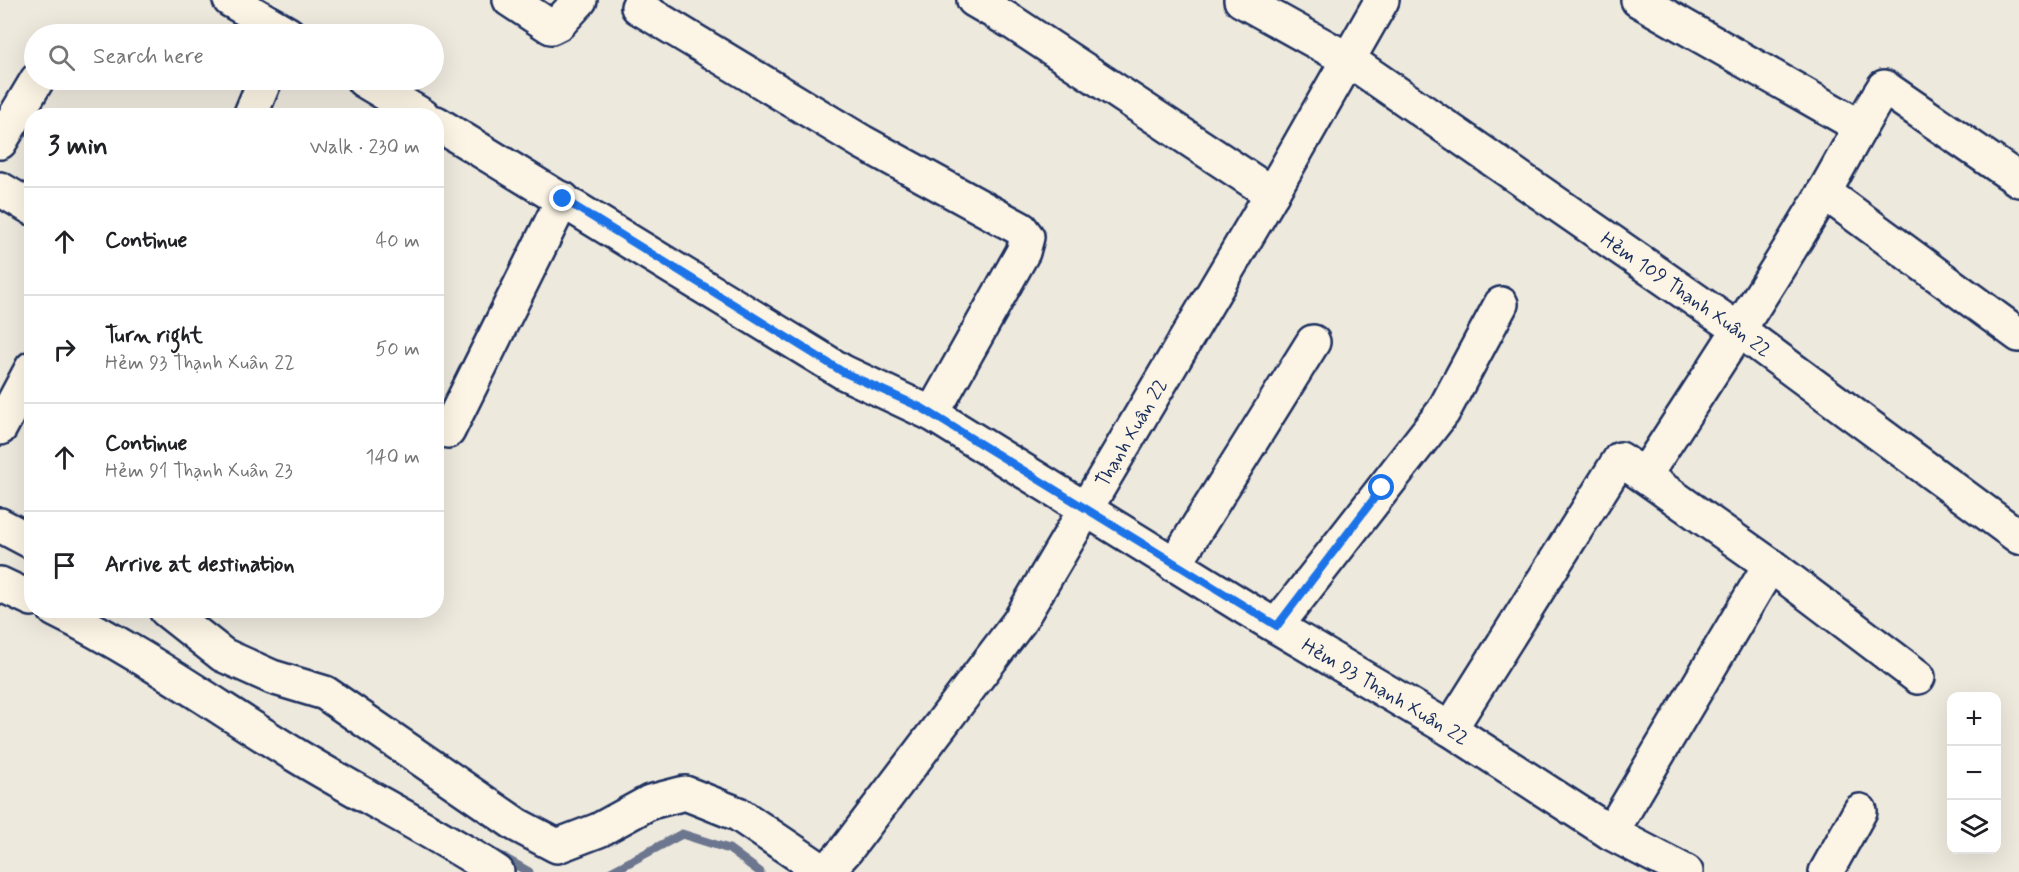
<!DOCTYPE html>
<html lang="en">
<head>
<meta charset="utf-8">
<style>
	:root { --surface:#fff; --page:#f6f6f6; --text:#202124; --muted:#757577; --line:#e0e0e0 }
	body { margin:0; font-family:Mynerve,sans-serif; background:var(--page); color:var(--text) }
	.controls { position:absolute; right:18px; bottom:18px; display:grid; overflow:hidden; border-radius:12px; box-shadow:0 6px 24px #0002 }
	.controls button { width:54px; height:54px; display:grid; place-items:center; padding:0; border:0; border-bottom:2px solid var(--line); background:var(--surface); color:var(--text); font:30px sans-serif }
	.stop { position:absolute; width:18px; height:18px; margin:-14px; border:4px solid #1a73e8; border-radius:50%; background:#fff }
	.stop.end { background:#1a73e8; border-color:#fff; box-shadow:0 2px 6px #0008 }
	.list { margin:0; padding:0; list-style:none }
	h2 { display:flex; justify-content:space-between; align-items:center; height:78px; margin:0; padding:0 24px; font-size:26px }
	h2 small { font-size:20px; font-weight:400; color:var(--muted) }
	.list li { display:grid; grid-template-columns:39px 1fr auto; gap:18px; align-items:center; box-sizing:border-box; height:108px; padding:0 24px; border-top:2px solid var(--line) }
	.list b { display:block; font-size:22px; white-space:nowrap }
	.list p { margin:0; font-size:20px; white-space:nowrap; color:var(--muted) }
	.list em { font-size:20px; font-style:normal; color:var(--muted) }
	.icon { flex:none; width:33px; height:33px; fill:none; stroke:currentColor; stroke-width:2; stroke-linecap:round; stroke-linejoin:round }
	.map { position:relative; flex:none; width:2019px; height:872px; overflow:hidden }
	.search { position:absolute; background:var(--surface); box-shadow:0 6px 24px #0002; left:24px; top:24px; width:420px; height:66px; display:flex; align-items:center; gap:15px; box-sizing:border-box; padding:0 21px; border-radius:33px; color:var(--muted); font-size:22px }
	.panel { position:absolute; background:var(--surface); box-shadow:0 6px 24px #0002; left:24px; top:108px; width:420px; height:510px; border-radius:24px }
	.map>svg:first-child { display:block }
</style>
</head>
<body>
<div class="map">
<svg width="2019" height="872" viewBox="0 0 2019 872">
	<rect width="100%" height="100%" fill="#eee9dd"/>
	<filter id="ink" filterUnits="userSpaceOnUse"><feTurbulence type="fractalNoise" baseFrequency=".0167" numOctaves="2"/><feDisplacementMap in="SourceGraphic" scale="12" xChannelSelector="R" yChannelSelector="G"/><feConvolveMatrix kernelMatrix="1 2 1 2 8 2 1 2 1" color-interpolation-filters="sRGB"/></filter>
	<g filter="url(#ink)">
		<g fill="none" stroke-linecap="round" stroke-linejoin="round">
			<!-- stream -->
			<g stroke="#6c778f" stroke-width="9">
				<path d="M497,854L529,872"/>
				<path d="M611,872L682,834L729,849L760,872"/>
			</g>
			<!-- minor casing -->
			<g stroke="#1b2f5e" stroke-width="38">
				<g id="minor">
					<path d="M230,0L288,34"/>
					<path d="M510,0L551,27L559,23L580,0"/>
					<path d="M974,0L1012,22L1272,194"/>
					<path id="s1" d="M1241,0L1349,60L1739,330L2019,537"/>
					<path d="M1638,0L1859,126"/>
					<path d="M638,7L862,142L1021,229L1027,237L1023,252L932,414"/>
					<path d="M363,80L423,116"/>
					<path d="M250,116L265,80"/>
					<path id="s2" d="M436,123L843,372L932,414L1247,609L1450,729L1611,833L1686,872"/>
					<path d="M0,142L37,80"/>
					<path d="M0,189L32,208"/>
					<path d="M1824,192L2019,335"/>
					<path d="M0,428L32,368"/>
					<path d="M448,431L563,199"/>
					<path d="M1645,475C1705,382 1767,289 1823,194C1844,158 1862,122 1884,87L2019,180"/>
					<path d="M0,525L32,542"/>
					<path d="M1174,565L1313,342"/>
					<path d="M0,584L32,599"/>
					<path d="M55,610C139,651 217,707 297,756C363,796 432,830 497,872"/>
					<path d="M166,610L223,655L272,677L325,693L517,825L557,846L599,830L650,802L685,793L738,814L824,872"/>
					<path d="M1277,625L1443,412L1501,304"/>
					<path d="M1450,729L1620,459L1770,565L1918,677"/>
					<path d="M1611,833L1770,565"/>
					<path id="s3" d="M826,872L846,850L1019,622L1267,202L1382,0"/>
					<path d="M1826,872L1860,811"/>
				</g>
			</g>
			<!-- minor -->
			<use href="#minor" stroke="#fcf5e5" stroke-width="33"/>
		</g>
	</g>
	<g fill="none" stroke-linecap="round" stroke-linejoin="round" filter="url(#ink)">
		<!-- route -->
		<path stroke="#1a73e8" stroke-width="8" d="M563,199L843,372L922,408L1277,626L1382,488"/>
	</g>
	<g text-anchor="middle" stroke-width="4.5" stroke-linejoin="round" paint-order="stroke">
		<!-- street labels -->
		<g font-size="20" fill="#1b2f5e" stroke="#fcf5e5">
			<text dy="7" stroke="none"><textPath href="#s1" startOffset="534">Hẻm 109 Thạnh Xuân 22</textPath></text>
			<text dy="7" stroke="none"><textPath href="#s3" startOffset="536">Thạnh Xuân 22</textPath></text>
			<text dy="7" stroke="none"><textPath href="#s2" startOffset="1107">Hẻm 93 Thạnh Xuân 22</textPath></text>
		</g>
	</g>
</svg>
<div class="controls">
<button>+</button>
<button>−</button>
<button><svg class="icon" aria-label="layers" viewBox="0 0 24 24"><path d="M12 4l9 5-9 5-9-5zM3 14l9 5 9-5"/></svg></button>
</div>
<div class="stop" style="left:1382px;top:488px"></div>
<div class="stop end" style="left:563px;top:199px"></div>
<div class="search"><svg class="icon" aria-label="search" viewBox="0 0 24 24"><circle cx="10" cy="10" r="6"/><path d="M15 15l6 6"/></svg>Search here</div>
<section class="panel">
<h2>3 min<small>Walk · 230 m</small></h2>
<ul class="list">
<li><svg class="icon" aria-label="ahead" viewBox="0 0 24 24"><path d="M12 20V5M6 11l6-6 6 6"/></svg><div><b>Continue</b></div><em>40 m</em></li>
<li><svg class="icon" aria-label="right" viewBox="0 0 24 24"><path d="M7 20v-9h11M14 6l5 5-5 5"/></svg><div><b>Turn right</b><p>Hẻm 93 Thạnh Xuân 22</p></div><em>50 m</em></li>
<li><svg class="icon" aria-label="ahead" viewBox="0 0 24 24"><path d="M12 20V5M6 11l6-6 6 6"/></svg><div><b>Continue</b><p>Hẻm 91 Thạnh Xuân 23</p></div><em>140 m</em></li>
<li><svg class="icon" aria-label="arrive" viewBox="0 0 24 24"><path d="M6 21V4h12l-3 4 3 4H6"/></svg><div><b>Arrive at destination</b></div></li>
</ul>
</section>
</div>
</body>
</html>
